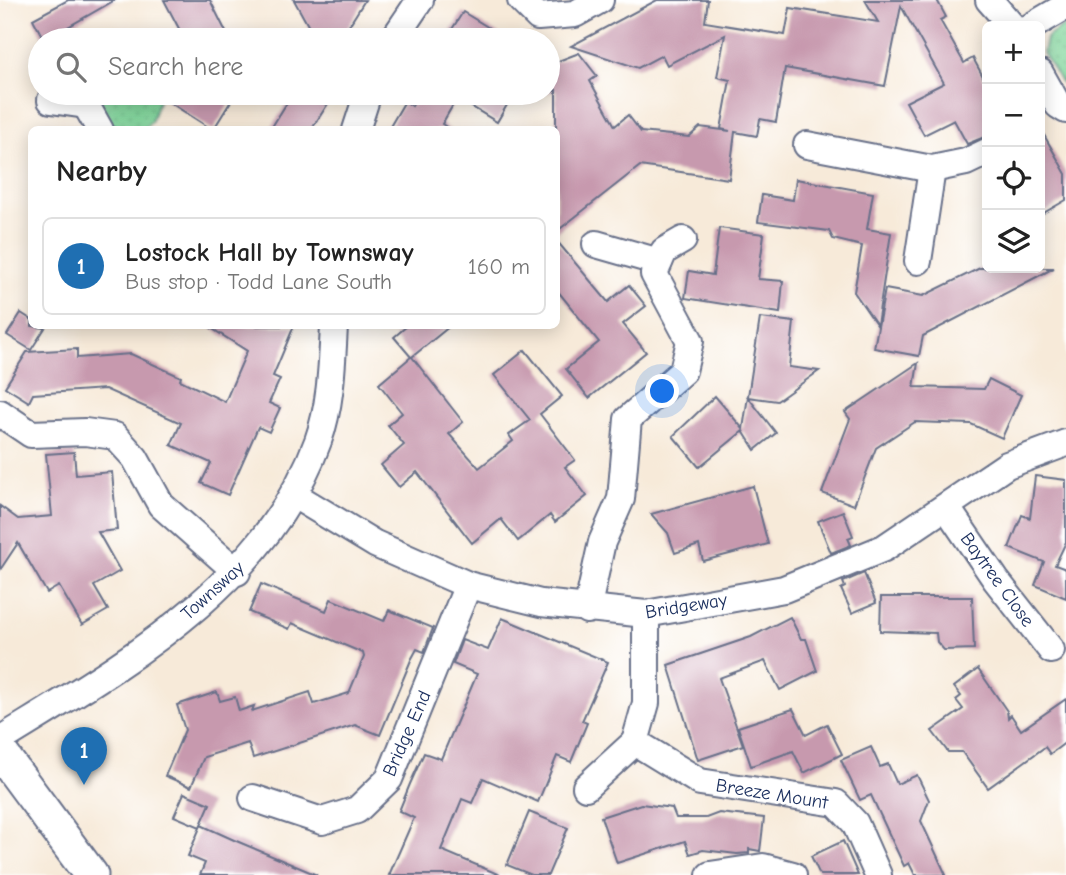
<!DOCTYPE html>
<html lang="en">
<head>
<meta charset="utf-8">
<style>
	:root { --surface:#fff; --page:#f6f6f6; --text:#222; --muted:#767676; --line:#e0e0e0; --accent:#1f6fb2 }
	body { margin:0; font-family:"Comic Neue",sans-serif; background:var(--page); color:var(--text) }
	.controls { position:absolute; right:21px; top:21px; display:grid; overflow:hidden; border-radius:10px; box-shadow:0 4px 18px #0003 }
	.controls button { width:63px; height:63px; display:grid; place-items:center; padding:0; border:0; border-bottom:2px solid var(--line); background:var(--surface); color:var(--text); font:35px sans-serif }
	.you { position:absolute; left:663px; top:392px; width:24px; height:24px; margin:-18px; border:5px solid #fff; border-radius:50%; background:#1a73e8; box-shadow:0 0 0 10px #1a73e833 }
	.badge { display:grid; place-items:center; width:46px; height:46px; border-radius:50%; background:var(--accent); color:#fff; font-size:23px; font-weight:700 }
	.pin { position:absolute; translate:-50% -58px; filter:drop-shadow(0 2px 4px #0008) }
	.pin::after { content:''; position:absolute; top:37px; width:24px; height:21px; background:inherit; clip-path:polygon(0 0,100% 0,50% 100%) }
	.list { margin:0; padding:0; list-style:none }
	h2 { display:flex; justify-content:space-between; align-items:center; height:91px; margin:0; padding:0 28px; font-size:30px }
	h2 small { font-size:23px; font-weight:400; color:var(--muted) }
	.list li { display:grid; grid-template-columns:46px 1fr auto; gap:21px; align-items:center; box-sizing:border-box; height:98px; margin:0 14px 14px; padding:0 14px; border:2px solid var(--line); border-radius:10px }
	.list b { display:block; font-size:26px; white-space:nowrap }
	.list p { margin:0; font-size:23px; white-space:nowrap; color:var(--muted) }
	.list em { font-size:23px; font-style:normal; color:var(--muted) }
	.icon { flex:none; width:38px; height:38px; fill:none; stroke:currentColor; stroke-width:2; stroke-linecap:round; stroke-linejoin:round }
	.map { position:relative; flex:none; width:1066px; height:875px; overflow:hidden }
	.search { position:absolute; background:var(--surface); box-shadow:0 4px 18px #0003; left:28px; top:28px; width:532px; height:77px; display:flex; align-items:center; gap:18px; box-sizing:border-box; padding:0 24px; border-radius:38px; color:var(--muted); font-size:26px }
	.panel { position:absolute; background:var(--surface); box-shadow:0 4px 18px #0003; left:28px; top:126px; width:532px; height:203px; border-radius:10px }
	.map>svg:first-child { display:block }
</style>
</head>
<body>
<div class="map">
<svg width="1066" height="875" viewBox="0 0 1066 875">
	<defs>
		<pattern id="grass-dots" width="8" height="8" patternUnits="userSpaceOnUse" patternTransform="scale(1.75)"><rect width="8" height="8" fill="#7dd498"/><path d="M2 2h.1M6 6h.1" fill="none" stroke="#6bb685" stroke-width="1.8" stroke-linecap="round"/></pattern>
	</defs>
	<rect width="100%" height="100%" fill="#fff"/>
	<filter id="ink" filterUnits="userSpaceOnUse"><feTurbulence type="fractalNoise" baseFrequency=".0143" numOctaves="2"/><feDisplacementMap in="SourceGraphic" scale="14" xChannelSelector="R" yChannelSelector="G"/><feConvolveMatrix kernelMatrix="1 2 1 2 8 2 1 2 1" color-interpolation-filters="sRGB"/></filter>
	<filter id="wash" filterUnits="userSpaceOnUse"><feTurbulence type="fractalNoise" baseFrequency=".00686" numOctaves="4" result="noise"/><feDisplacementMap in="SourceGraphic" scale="28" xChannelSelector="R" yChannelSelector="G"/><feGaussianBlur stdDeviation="1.57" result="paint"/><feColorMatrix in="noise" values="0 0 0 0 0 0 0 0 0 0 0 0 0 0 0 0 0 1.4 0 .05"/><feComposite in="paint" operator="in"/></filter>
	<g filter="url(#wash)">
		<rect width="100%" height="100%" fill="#f7ead9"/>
		<!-- grass -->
		<g fill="url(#grass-dots)" stroke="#4c827b" stroke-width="2">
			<path d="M1066,24V90L1043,53L1046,38Z"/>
			<path d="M101,93H161L151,122L144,129C117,129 96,126 101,93Z"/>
		</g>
		<g id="blocks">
			<!-- building -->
			<g fill="#c799ae">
				<path d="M68,0H115L68,27L74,40H44L33,19Z"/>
				<path d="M164,0H210L230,40H185Z"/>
				<path d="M294,0H365L340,40H329L310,29Z"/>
				<path d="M657,0H708L705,22L785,35L790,8L878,22L865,0H937L946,17L940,20L964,63L973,58L987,84V136L967,144L954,120L924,135L906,102L944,83L901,6L885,86L785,68L776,122L760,119L757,136L735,132L729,179L640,166L556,232V90L548,93V65L579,53L597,76L590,81L615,126L628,115L641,132L689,137L700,127L730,131L721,129L730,80L717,77L725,35L667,65L662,55L638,68L571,46Z"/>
				<path d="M463,12L509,40H445Z"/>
				<path d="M155,93H236L213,130Z"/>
				<path d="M293,93H314L329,102L311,130H270Z"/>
				<path d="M420,93H514L497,122L457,98L442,124L451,130H388L405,101L412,106Z"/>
				<path d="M1040,128L1066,174V200L1040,215Z"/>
				<path d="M796,179L873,193L867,229L891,233L877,325L854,292L862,246L833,239L829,231L758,222L762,195L793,200Z"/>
				<path d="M719,228L764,234L758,279L783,281L780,313L685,298L689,271L713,275Z"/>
				<path d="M556,240L608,302L629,285L646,306L623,324L646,352L589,398L566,369L599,342L556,289Z"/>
				<path d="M980,268H1054L923,336L919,356L874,348L885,289L923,296Z"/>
				<path d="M21,313L32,320V326L45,328L31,350L7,335Z"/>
				<path d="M760,318L794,322L789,367L819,371L777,401L748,397L776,433L755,450L743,431L699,467L673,436L715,396L743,429Z"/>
				<path d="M208,326H294L273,376L280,379L269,403L280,408L269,432L258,427L228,495L201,483L211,463L171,445L181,423L105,389L33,394L29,402L5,387L27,352L77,349V358L131,354L181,377L180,380L225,402L247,351Z"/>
				<path d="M407,326H450L412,357L463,422L449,434L479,468L513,441L509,435L530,420L494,375L525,350L562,396L540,414L575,460L565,467L587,496L555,522L550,515L518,541L501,519L472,543L417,472L399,487L381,465L404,445L388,425L402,413L379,384L411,357L394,337Z"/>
				<path d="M918,363L914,387L984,389L989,379L1021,395L1002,438L971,424L915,422L876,448L854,505L822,493L850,419L845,412Z"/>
				<path d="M74,452L76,475L112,472L117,530L98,532L120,571L94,586L108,610L82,625L59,586L47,593L18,543L0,570V506L18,519L52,516L46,454Z"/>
				<path d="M1035,476L1066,480V542L1055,565L1066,569V598L1035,585L1044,562L1009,548L1022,515L1030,518Z"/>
				<path d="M753,486L768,544L703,561L699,545L675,553L668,533L651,514Z"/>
				<path d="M843,511L853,536L848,538L851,545L831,553L818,521Z"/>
				<path d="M864,573L876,603L852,613L841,589L845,587L843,582Z"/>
				<path d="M261,584L326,611L331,599L384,621L389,610L433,628L424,652L417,649L411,660L380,735L355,725L253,758L248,743L204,757L191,787L165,776L185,730L177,705L217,692L220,701L235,697L239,711L254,706L252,711L310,692L314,704L349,693L364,657L363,653L292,623L289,629L249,612Z"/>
				<path d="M881,597H972L974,649L944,650L937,642L936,633L880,631Z"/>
				<path d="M790,617L801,639H806L817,671L780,690L765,661L719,678L743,745L698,760L668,665L751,637Z"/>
				<path d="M502,618L608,662L582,721L587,723L571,762L557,756L538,802L483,778L472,803L462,799L441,850L500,875H389L414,818L399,811L410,784L424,753L441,759L477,674L453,664L462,640L488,650Z"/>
				<path d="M978,669L1007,711L1008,718L1011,715L1021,730L1066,699V742L1050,754L1045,747L988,788L962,752H948L932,731L963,709L956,700L961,696L954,687Z"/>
				<path d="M793,709L806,735L827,724L842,754L804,773L793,751L751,766L738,727Z"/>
				<path d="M871,747L880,767L888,764L897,784L917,775L929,800L921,821L946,875H915L909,863L904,866L871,795L860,800L841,760Z"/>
				<path d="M184,793L210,804L200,827L174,816Z"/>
				<path d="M641,804L672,808L676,818H706L719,813L764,818L760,851L749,849V853L737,854L703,850L690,854L685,841L617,863L601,817Z"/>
				<path d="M529,812L568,828L548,875H532L507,865Z"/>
				<path d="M201,825L234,840L317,875H200L205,863L188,856Z"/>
				<path d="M843,841L858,875H820L811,856Z"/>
			</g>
		</g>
	</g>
	<g filter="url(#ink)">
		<use href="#blocks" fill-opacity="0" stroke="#687089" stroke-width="2"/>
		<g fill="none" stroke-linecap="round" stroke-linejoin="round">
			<!-- minor casing -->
			<g stroke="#687089" stroke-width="30">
				<g id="minor">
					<path d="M521,0L538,17L575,14L600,0"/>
					<path d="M989,0L1012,26"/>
					<path d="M1032,26L1066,6"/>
					<path d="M393,40L420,0"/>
					<path d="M1040,73L1058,105L1066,110"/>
					<path d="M91,93L86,105L100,130"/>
					<path d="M51,100L86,105"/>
					<path d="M356,130L368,93"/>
					<path d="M807,145L932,169L966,162L987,152"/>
					<path d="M596,244L659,262"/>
					<path d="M918,261L932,169"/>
					<path d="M0,413L31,434L85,432L115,436L135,458L161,505L237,572"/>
					<path d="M294,495L375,544L468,585L541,603L646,614L784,589L884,548L1007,465L1066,443"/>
					<path d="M947,508L996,580L1051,650"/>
					<path d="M587,610L602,542L621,499L628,419L683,371L690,341L654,274L664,251L683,240"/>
					<path d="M646,614V703L635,742L700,782L836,803L855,823L878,875"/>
					<path d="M0,740C123,664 266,585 318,441C331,405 332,363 334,326"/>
					<path d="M586,787L635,742"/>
					<path d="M253,798L322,821L357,810L389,779L468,585"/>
					<path d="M710,875L763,867L793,875"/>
				</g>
			</g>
			<!-- tertiary casing -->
			<g stroke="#687089" stroke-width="37">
				<path id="tertiary" d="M0,752L91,875"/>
			</g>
			<!-- minor -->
			<use href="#minor" stroke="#fff" stroke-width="26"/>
			<!-- tertiary -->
			<use href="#tertiary" stroke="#fff" stroke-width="33"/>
		</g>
	</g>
	<g text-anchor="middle" stroke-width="5" stroke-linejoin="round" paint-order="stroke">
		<!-- street labels -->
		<g font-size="19" fill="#1b2f5e" stroke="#fff">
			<text transform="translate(998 579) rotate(54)" y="7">Baytree Close</text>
			<text transform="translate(212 590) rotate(-42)" y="7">Townsway</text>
			<text transform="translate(686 605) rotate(-9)" y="7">Bridgeway</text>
			<text transform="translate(406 733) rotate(-66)" y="7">Bridge End</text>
			<text transform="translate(772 793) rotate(9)" y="7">Breeze Mount</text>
		</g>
	</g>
</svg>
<div class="controls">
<button>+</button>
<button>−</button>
<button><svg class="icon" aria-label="locate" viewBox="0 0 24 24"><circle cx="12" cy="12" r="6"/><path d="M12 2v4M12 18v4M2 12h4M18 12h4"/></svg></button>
<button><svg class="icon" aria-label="layers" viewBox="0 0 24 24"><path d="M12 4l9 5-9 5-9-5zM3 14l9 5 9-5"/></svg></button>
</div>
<div class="you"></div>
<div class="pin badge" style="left:84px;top:785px">1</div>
<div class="search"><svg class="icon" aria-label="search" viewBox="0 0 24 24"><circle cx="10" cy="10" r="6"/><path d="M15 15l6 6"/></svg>Search here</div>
<section class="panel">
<h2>Nearby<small></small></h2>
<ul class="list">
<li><span class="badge">1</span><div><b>Lostock Hall by Townsway</b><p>Bus stop · Todd Lane South</p></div><em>160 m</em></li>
</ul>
</section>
</div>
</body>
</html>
